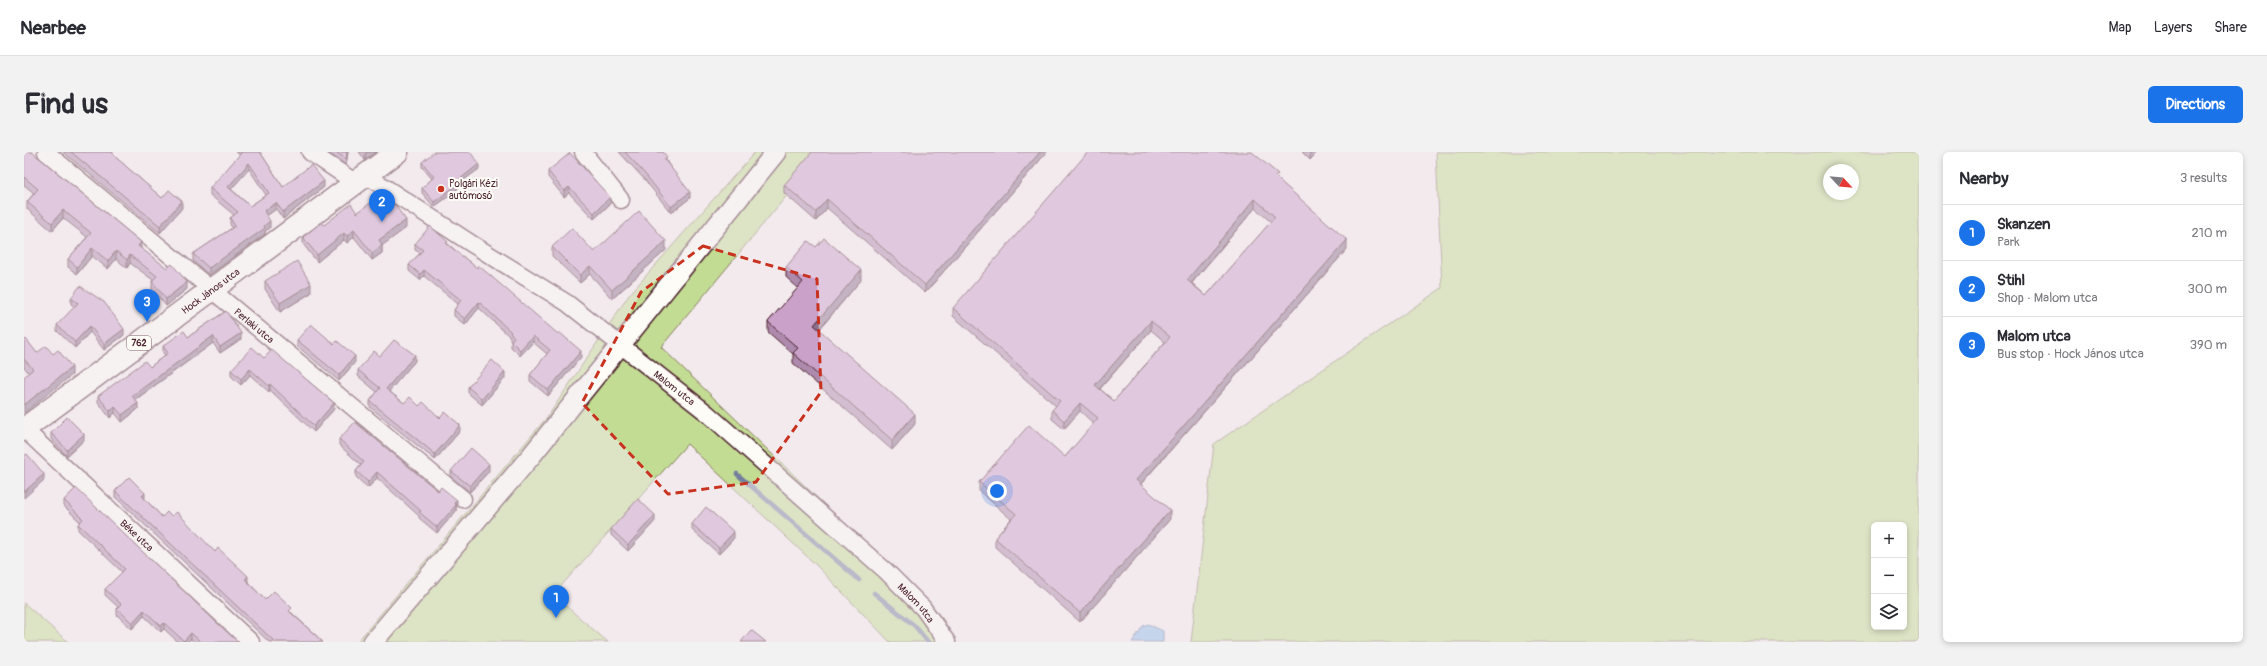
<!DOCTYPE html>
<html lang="en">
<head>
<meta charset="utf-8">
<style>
	:root { --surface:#fff; --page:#f2f2f3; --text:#2b2b33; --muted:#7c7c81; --line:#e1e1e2; --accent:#1a73e8 }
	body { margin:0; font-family:Pangolin,sans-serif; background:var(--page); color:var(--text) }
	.controls { position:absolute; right:12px; bottom:12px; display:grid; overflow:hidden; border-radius:6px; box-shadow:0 2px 6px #0003 }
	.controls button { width:36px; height:36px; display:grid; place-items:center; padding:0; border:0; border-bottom:1px solid var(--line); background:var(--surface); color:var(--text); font:20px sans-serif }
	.compass { position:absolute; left:1799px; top:12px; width:36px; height:36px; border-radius:50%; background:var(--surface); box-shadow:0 2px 6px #0003; rotate:116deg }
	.you { position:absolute; left:973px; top:339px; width:14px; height:14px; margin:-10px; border:3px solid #fff; border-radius:50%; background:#1a73e8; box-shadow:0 0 0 6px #1a73e833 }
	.badge { display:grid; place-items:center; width:26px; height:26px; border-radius:50%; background:var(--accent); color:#fff; font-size:13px; font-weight:700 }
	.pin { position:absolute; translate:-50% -33px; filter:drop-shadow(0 1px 2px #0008) }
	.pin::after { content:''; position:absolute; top:21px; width:14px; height:12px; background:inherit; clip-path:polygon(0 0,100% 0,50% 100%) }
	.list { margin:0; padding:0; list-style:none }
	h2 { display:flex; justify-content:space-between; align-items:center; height:52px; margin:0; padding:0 16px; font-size:17px }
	h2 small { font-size:13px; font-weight:400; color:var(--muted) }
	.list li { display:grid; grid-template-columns:26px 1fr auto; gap:12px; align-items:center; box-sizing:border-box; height:56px; padding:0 16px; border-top:1px solid var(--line) }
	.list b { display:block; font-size:15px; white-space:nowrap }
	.list p { margin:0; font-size:13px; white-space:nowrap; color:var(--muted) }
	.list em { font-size:13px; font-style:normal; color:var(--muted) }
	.icon { flex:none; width:22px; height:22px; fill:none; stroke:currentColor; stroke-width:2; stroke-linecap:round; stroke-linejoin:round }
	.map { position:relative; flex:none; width:1895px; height:490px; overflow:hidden; border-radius:6px }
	header { display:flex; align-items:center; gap:24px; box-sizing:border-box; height:56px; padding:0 20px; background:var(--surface); border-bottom:1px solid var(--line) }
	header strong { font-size:19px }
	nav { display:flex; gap:22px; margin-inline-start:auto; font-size:14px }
	.intro { display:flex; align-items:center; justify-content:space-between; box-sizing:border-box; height:96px; padding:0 24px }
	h1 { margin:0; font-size:28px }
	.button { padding:10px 18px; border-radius:6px; background:var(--accent); color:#fff; font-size:14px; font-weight:700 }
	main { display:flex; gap:24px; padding:0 24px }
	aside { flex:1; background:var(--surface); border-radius:6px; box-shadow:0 2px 6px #0003 }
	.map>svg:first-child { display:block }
</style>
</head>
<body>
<header>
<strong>Nearbee</strong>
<nav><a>Map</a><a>Layers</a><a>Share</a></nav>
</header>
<div class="intro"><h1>Find us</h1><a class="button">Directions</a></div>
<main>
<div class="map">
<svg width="1895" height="490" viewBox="0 0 1895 490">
	<rect width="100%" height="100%" fill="#f3eaee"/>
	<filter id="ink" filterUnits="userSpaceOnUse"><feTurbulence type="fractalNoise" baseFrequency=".025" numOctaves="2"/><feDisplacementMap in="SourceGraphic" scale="8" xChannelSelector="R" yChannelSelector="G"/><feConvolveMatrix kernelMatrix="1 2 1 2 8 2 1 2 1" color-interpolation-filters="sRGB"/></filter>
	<g filter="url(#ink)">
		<!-- green -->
		<g fill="#c3dc93" stroke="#867e5f" fill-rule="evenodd">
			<path d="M731,0H799L637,195L919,467L932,490H866L792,413L663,292L529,443L584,490H333L524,264L605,143Z"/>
			<path d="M1412,0H1895V490H1167L1190,292L1418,136ZM1805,18H1829V42H1805ZM1850,373H1880V475H1850Z"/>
			<path d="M0,451L44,490H0Z"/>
		</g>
		<!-- water -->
		<path fill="#8ebde9" stroke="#737e9d" d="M1124,472L1139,479V490H1108L1119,474Z"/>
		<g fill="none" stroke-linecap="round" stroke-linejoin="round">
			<!-- stream -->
			<g stroke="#737e9d" stroke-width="4.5">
				<path d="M713,322L835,428"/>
				<path d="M850,441L891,474L904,490"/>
			</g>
			<!-- minor casing -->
			<g stroke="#4a1f2b" stroke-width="19">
				<g id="minor">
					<path id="s1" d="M22,0L439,347"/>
					<path d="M286,0L332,31"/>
					<path d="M559,0L597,48"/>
					<path id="s2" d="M342,23L448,92L543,151L683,261L863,420L899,456L923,490"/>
					<path id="s3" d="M0,277L227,490"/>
				</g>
			</g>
			<!-- tertiary casing -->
			<g stroke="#4a1f2b" stroke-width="22">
				<path id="tertiary" d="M349,490L507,304L752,0"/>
			</g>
			<!-- primary casing -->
			<g stroke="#4a1f2b" stroke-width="25">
				<g id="primary">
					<path id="s4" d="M0,277L373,0"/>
				</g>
			</g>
			<!-- minor -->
			<use href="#minor" stroke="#fdfcf7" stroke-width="16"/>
			<!-- tertiary -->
			<use href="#tertiary" stroke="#fdfcf7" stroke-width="19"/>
			<!-- primary -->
			<use href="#primary" stroke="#fdfcf7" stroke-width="22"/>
		</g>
		<!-- wall -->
		<g fill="#ae8bad" stroke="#4a1f2b" fill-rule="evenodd">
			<path d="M0,0L117,97L163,137L142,154L128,137V129L129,128L106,111L103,116L92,107L84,117L68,104L53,122L44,115V107L63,85L39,66L28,79L3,57V50L10,41L0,33Z"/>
			<path d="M39,0H89V3L138,46L158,56L136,81Z"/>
			<path d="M212,0H236L259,35H300L259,67L252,57L242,64L246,76L241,79V82L185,123L169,109V102L208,76L206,72V66L210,63L186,43V36L216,3ZM225,17L242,43L226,54L207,37Z"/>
			<path d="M303,0H324L322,13Z"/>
			<path d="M335,0H352L341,8Z"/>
			<path d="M595,0H639L643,10L666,46L647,61L621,28Z"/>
			<path d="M1023,0L901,141L803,56L792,69L760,41V33Z"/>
			<path d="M1278,0H1293L1286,8Z"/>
			<path d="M398,10L455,17L433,33V38L410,55L398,41V36L408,27L398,15Z"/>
			<path d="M524,19L586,52L570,67L545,41L540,45L524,25Z"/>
			<path d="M1254,27L1323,97L1117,332L1146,367L1056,470L971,395V386L987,367L955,339V330L1041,305L1070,272L1056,259L1040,277L1028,267V258L1032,254L929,164V156ZM1231,56L1247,70L1182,144L1168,131ZM1127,178L1141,190L1090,249L1076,237Z"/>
			<path d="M333,61L382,76L358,93V101L348,108L330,85L323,91L320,88L293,110L279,92V85L300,73Z"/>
			<path d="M391,92H424L557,205L524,244L506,229V223L523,202L509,190L496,204L487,195V189L486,187V185L455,156L441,173L430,164V158L434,152L400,124L396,128L385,119V113L396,101L391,98Z"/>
			<path d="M528,95L570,100L642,98L588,147L566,122L556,131L528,104Z"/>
			<path d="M792,95L837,128L795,178L891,272L868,298L769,211V202L744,180V170L774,136L762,125V115Z"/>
			<path d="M241,129L287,141L256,160L241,137Z"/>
			<path d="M47,146L100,183L80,198L66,180L51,196L33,179V173L51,155L47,152Z"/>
			<path d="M202,159L217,187L196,201L189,191L111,248L114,257L98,270L91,261L86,266L74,250V244L126,215L141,203L139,201V194L164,185Z"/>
			<path d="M273,188L331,210L315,229L273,194Z"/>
			<path d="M0,189L13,201L29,202L48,223L5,221L0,215Z"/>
			<path d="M356,204L391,209L365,239L380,251L395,254L416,266L436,279L411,308L346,255V249L353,240L334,224V218Z"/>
			<path d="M240,206L310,257L290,280L246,238L245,240L226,223L217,233L207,224V218Z"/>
			<path d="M481,226L458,253L444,241V235Z"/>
			<path d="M27,281L60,288L43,304L27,287Z"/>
			<path d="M315,287L414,339L433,354L432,356V359L413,381L395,366V364L353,326L344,336L332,325V319L337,313L315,293Z"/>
			<path d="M427,319H465L446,340L427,325Z"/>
			<path d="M91,339L121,347L138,365L148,364L191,400L224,430L241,448L268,461L299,490H245L91,345Z"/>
			<path d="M40,348L190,468L214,490H170L167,487L164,490H154L140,477L137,480L120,464L108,477L93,463V456L94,455L81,443V437L98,420L54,378V372L56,370L40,354Z"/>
			<path d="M631,369L604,399L587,383V377Z"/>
			<path d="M668,372L710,386L695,402L668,378Z"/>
		</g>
		<!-- shaded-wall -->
		<g fill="#8d718d" stroke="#4a1f2b">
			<path d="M323,0H324L322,13V7Z"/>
			<path d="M344,0H352L341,8V2Z"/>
			<path d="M1016,0H1023L901,141V133Z"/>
			<path d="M1286,0H1293L1286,8Z"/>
			<path d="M225,11V17L204,41V35Z"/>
			<path d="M455,12V17L433,33V38L410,55V50L431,31Z"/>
			<path d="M300,29V35L259,67V60Z"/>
			<path d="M545,35V41L540,45V39Z"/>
			<path d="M666,40V46L647,61V55Z"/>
			<path d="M586,45V52L570,67V61Z"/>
			<path d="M803,47V56L792,69V60Z"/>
			<path d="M1231,47V56L1163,136V128Z"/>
			<path d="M158,49V56L136,81V74Z"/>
			<path d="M252,51V57L240,66V59Z"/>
			<path d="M39,58V66L28,79V71Z"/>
			<path d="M382,68V76L355,96V88Z"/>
			<path d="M246,69V76L241,79V82L185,123V116Z"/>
			<path d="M330,78V85L323,91V84Z"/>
			<path d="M320,81V88L293,110V103Z"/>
			<path d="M1323,88V97L1112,337V328Z"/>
			<path d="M642,89V98L588,147V138Z"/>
			<path d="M117,90V97L114,94Z"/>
			<path d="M358,93V101L348,108V101Z"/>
			<path d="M68,96V104L53,122V115Z"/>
			<path d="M92,99V107L84,117V109Z"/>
			<path d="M106,103V111L103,116V108Z"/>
			<path d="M566,114V122L556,131V123Z"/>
			<path d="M400,118V124L396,128V122Z"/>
			<path d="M837,118V128L790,183V173Z"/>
			<path d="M163,130V137L142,154V147Z"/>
			<path d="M287,132V141L256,160V151Z"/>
			<path d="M455,150V156L441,173V167Z"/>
			<path d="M1127,169V178L1071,242V233Z"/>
			<path d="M66,174V180L51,196V190Z"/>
			<path d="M100,177V183L80,198V192Z"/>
			<path d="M217,181V187L196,201V195Z"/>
			<path d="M189,184V191L108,250V244Z"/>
			<path d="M509,184V190L496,204V198Z"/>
			<path d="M557,199V205L524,244V238Z"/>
			<path d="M391,203V209L362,243V237Z"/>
			<path d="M331,204V210L315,229V223Z"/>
			<path d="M48,215V223L0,261V253Z"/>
			<path d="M226,217V223L217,233V227Z"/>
			<path d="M481,220V226L458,253V247Z"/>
			<path d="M246,232V238L245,240V234Z"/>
			<path d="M114,251V257L98,270V263Z"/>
			<path d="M310,251V257L290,280V274Z"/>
			<path d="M1056,251V259L1040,277V269Z"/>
			<path d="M91,255V261L86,266V259Z"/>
			<path d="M891,262V272L868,298V288Z"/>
			<path d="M436,273V279L411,308V302Z"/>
			<path d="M60,282V288L43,304V298Z"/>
			<path d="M465,312V319L446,340V334Z"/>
			<path d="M353,320V326L344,336V330Z"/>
			<path d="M20,322V328L0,346V340Z"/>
			<path d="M121,341V347L118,350V344Z"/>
			<path d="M433,348V354L432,356V359L413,381V375Z"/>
			<path d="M1146,358V367L1056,470V461Z"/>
			<path d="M631,363V369L604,399V393Z"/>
			<path d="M710,380V386L695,402V396Z"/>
			<path d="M224,424V430L221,427Z"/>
			<path d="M120,458V464L108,477V471Z"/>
			<path d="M140,471V477L137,480V474Z"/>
			<path d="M167,481V487L164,490H160V489Z"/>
		</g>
		<!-- building -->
		<g fill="#caa2c9" stroke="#4a1f2b" fill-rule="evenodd">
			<path d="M0,0H8L117,90L114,94L143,116L148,112L163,130L142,147L128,129L133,124L106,103L103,108L92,99L84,109L68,96L53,115L44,107L67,81L39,58L28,71L3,50L14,37L0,25Z"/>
			<path d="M47,0H88L87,1L138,46L145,38L158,49L136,74Z"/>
			<path d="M218,0H236L259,35L287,13L300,29L259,60L252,51L240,59L246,69L240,74L241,76L185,116L169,102L211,74L206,66L214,60L186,36ZM225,11L245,41L226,54L204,35Z"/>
			<path d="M312,0H323L322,7Z"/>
			<path d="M410,0H446L455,12L431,31L433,33L410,50L398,36L410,25L398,10Z"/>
			<path d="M601,0H639L643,5L640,7L666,40L647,55L621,22Z"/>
			<path d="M788,0H1016L901,133L803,47L792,60L760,33Z"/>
			<path d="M1064,0H1228L1254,22L1251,24L1257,30L1323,88L1112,328L1146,358L1056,461L971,386L992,362L955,330L1005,273L1041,305L1074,266L1056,251L1040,269L1028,258L1036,249L929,156ZM1231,47L1251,65L1182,144L1163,128ZM1127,169L1146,185L1090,249L1071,233Z"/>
			<path d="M546,1L586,45L570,61L545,35L540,39L524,19Z"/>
			<path d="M361,40L382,68L355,88L358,93L348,101L330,78L323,84L320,81L293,103L279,85L298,70L300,73L327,52L333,61Z"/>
			<path d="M615,59L642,89L588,138L566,114L556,123L528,95L548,76L570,100Z"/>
			<path d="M406,74L424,90L422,91L453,116L454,113L534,182L535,180L557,199L524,238L506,223L526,198L509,184L496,198L487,189L490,185L486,181L487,180L455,150L441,167L430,158L437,148L400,118L396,122L385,113L399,98L391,92Z"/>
			<path d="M800,86L837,118L790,173L891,262L868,288L769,201L774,196L744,170L779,130L762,115L784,89L792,95Z"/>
			<path d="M273,109L287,132L256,151L241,129Z"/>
			<path d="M56,134L80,150L100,177L80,192L66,174L51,190L33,173L54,151L47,146Z"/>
			<path d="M202,159L217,181L196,195L189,184L108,244L114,251L98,263L91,255L86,259L74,244L121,209L126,215L144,201L139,194L160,179L164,185Z"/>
			<path d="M287,172L310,192L313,189L331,204L315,223L273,188Z"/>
			<path d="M2,187L13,201L22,194L29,202L34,198L48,215L0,253V225L9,217L0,207V189Z"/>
			<path d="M370,188L391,203L362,237L380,251L386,245L395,254L399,250L416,266L421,260L436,273L411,302L346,249L356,236L334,218L350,199L356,204Z"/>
			<path d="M228,195L240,206L248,198L310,251L290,274L246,232L245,234L226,217L217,227L207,218Z"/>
			<path d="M468,208L481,220L458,247L444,235Z"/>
			<path d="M43,265L60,282L43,298L27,281Z"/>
			<path d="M331,270L414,339L417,335L433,348L430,351L432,353L413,375L395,360L397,359L353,320L344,330L332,319L340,310L315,287Z"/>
			<path d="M447,296L465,312L446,334L427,319Z"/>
			<path d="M3,302L20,322L0,340V304Z"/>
			<path d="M105,325L121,341L118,344L138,365L143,360L148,364L153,360L191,400L194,396L224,424L221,427L241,448L250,439L268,456L265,459L299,490H251L91,339Z"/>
			<path d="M52,336L190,468L214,490H177L167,481L160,489L140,471L137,474L120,458L108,471L93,456L97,452L81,437L101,417L54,372L59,367L40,348Z"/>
			<path d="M614,347L631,363L604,393L587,377Z"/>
			<path d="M682,355L710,380L695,396L668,372Z"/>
			<path d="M727,478L742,490H717Z"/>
		</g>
	</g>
	<!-- marked area -->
	<path d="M0 0H1895V490H0ZM679,94L793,127L797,240L732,330L644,342L558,251L617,140Z" fill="#f3eaee" fill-opacity=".55" fill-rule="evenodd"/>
	<path fill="none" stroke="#c8321e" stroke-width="3" stroke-dasharray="8 5" stroke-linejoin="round" d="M679,94L793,127L797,240L732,330L644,342L558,251L617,140Z"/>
	<!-- markers -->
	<circle fill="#c8321e" stroke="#fdfcf7" stroke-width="1.5" cx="417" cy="37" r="4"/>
	<g text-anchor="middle" stroke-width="4" stroke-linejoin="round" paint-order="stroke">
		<!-- shield labels -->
		<rect fill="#fdfcf7" stroke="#806168" stroke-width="1" x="103" y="184" width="24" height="14" rx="3"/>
		<g font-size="9" font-weight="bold" fill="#4a1f2b">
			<text x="115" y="194">762</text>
		</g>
		<!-- poi labels -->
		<g font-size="10" fill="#4a1f2b" stroke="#fdfcf7" text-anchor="start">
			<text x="425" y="35">Polgári Kézi<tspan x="425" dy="12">autómosó</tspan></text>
		</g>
		<!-- street labels -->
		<g font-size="10" fill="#4a1f2b" stroke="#fdfcf7">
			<text dy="4" stroke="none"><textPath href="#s4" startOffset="232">Hock János utca</textPath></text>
			<text dy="4" stroke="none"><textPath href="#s1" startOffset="271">Perlaki utca</textPath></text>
			<text dy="4" stroke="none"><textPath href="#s2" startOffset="375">Malom utca</textPath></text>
			<text dy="4" stroke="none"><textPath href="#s3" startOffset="155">Béke utca</textPath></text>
			<text dy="4" stroke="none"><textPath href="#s2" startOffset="699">Malom utca</textPath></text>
		</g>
	</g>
</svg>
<div class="controls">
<button>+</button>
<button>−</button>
<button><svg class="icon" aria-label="layers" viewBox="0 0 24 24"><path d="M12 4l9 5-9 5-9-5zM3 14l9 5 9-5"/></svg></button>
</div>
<svg class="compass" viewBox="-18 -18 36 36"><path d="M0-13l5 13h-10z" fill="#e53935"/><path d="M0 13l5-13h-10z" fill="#7c7c81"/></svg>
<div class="you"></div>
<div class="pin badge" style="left:532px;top:466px">1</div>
<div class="pin badge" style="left:358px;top:70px">2</div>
<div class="pin badge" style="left:123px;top:170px">3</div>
</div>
<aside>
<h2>Nearby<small>3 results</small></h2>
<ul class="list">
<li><span class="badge">1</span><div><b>Skanzen</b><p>Park</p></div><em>210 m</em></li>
<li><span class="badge">2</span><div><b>Stihl</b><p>Shop · Malom utca</p></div><em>300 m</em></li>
<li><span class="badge">3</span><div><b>Malom utca</b><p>Bus stop · Hock János utca</p></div><em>390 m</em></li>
</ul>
</aside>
</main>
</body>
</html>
